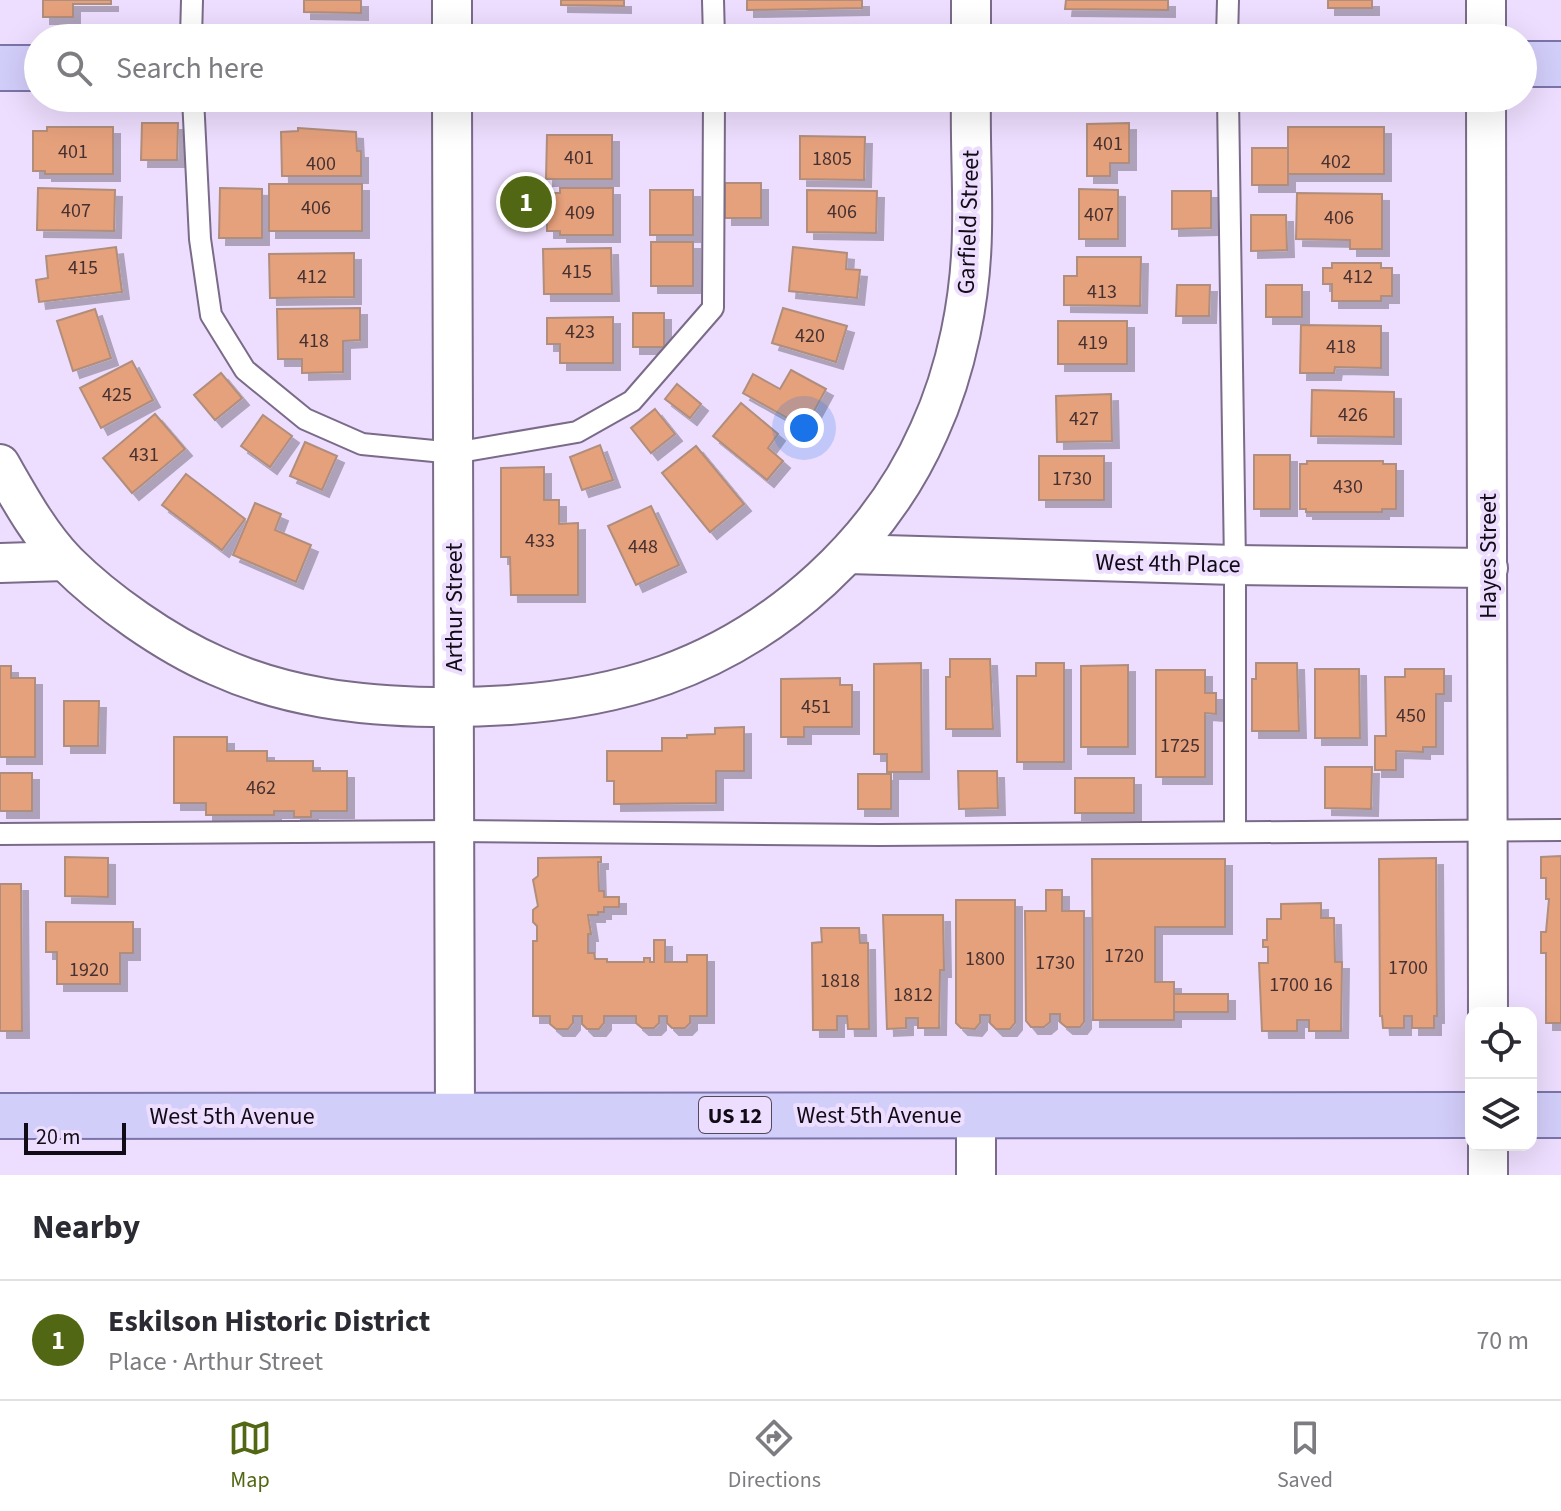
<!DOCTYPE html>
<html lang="en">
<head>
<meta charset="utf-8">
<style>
	:root { --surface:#fff; --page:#f7f7f7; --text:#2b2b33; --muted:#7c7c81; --line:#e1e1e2; --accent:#526714 }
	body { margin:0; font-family:"Source Sans 3",sans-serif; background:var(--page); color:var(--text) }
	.controls { position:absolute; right:24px; bottom:24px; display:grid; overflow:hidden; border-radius:16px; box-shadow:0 8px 32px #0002 }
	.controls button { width:72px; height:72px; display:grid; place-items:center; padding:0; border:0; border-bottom:2px solid var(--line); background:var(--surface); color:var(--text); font:40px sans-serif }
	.scale { position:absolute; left:24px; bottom:20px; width:102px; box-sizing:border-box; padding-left:8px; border:4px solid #110b16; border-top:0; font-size:22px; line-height:28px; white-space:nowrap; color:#110b16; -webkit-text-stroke:6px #edddfe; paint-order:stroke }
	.you { position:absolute; left:804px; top:428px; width:28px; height:28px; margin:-20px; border:6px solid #fff; border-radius:50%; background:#1a73e8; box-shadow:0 0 0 12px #1a73e833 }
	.badge { display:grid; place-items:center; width:52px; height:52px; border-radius:50%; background:var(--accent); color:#fff; font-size:26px; font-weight:700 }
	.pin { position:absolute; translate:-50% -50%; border:4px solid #fff; box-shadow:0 2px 8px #0006 }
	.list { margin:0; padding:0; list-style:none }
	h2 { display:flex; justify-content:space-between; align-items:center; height:104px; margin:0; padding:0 32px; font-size:34px }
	h2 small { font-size:26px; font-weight:400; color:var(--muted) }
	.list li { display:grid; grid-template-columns:52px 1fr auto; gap:24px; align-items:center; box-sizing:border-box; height:120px; padding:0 32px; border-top:2px solid var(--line) }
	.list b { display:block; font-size:30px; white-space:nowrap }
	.list p { margin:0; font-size:26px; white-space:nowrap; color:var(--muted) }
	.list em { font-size:26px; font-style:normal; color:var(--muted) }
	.icon { flex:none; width:44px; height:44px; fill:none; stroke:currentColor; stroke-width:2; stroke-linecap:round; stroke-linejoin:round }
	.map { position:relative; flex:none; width:1561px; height:1175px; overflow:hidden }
	.search { position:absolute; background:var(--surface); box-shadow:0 8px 32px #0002; left:24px; right:24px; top:24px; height:88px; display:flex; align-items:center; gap:20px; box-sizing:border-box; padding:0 28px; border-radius:44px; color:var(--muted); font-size:30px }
	.sheet { height:224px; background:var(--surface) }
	nav { display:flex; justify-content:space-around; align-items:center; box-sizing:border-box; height:112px; border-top:2px solid var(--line); background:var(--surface); font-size:22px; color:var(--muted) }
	nav a { display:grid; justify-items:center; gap:4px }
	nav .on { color:var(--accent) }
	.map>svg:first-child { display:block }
</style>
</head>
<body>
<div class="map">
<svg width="1561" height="1175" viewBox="0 0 1561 1175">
	<defs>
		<filter id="shadow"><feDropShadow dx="7" dy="7" stdDeviation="0" flood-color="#0004"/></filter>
	</defs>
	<rect width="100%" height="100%" fill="#edddfe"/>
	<!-- building -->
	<g fill="#e5a07c" stroke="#b08e7d" stroke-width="2" filter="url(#shadow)">
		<path d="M43,0H111V4H73V17H43Z"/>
		<path d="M304,0H361V13L304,12Z"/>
		<path d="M561,0H624V6L561,5Z"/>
		<path d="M747,0H862V8L747,10Z"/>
		<path d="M1066,0H1168V10L1065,9Z"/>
		<rect x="1328" y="0" width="44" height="8"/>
		<path d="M142,123H178L177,160H141Z"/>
		<path d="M1129,123V163H1110V176H1087V124Z"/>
		<path d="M47,127H113V174H45V171H33V131H47Z"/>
		<rect x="1288" y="127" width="96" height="47"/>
		<path d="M298,128L356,132L357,151H361V176H282L281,132L298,131Z"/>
		<path d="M547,135H612V179H546Z"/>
		<path d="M800,136L865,137L864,180L800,179Z"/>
		<rect x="1252" y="148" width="36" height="37"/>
		<rect x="725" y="183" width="36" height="35"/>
		<rect x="269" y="184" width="93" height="47"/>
		<path d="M38,188L115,190L114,231L37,230Z"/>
		<path d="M220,188L262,189V238H219Z"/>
		<path d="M560,188H613V235H560V231H547V193H560Z"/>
		<path d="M1079,189L1118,190V239H1079Z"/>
		<rect x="650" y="190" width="43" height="45"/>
		<path d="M807,190L877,191L876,233L807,232Z"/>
		<path d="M1172,191H1211V228L1172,229Z"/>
		<path d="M1297,193L1382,194V249H1350V240L1296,239Z"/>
		<path d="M1251,215H1286L1287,250L1251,251Z"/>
		<rect x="651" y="242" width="42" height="44"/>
		<path d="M116,247L122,292L39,302L36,280L48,278L46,256Z"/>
		<path d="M793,247L847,253L846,269L860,270L857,298L789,291Z"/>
		<path d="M611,248L612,294H544L543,249Z"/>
		<path d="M354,253V297L270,298L269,254Z"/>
		<path d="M1077,257H1141L1140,306L1064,305V276H1077Z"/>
		<path d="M1332,263H1381V268H1392V296H1381V301H1332V284H1323V268H1332Z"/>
		<path d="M1177,285H1210L1209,316H1176Z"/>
		<rect x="1266" y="285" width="36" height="32"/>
		<path d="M360,308V340L343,341V372L302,373V359H278L277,309Z"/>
		<path d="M783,308L847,326L836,362L772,343Z"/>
		<path d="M95,309L111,358L73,371L57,321Z"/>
		<rect x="633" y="313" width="31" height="34"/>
		<path d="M613,317V363H560V344H547V318Z"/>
		<rect x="1058" y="321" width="69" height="43"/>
		<path d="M1301,325L1381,326V368L1335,367L1334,373H1300Z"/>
		<path d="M132,361L153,400L101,428L80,388Z"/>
		<path d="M791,370L826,389L805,428L743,393L753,374L780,389Z"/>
		<path d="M221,373L242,398L215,420L194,395Z"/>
		<path d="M677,384L701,404L690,418L665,399Z"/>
		<path d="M1312,390L1394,392V437L1311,436Z"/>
		<path d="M1111,394L1112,441L1057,442L1056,396Z"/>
		<path d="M741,403L778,434L768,448L783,461L767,480L713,436Z"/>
		<path d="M655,409L675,434L651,453L631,428Z"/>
		<path d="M155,414L185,449L132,493L103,458Z"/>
		<path d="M263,415L292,436L270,467L241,446Z"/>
		<path d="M305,442L337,456L322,490L290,476Z"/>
		<path d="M600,445L613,480L582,490L570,457Z"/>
		<path d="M696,446L744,504L710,532L662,473Z"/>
		<rect x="1254" y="455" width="36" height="54"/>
		<rect x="1039" y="456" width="65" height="44"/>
		<path d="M1307,461H1383V464H1396V509H1382V512H1306V509H1300V464H1307Z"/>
		<path d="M544,467V500H559V524L578,523V595H511L510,557H501V468Z"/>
		<path d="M186,474L245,519L222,550L162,505Z"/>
		<path d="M255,503L281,514L275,530L311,545L296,582L233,555Z"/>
		<path d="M651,506L679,565L636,585L608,526Z"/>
		<path d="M950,659H990L993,729H946V677H950Z"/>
		<path d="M921,663L922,772H887V754H874V664Z"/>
		<path d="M1036,663H1064V762H1017V676H1036Z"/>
		<path d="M1256,663H1297L1299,731H1252V679H1256Z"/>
		<path d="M1128,665V747H1081V666Z"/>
		<path d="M0,666H11V678H35V757H0Z"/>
		<path d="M1315,669H1359L1360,738H1315Z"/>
		<path d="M1405,669H1444V694H1436V747H1423V752L1396,751V770H1375V736H1386L1385,677H1405Z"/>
		<path d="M1156,670H1205V693H1216V714L1205,713V777H1156Z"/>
		<path d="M840,678V685H852V727H804V737H781V679Z"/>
		<path d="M64,701H99L98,746H64Z"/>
		<path d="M744,727V771H716V803L614,804V781H607V751H662V738H687V735L715,734V728Z"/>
		<path d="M174,737H227V751H267V761H313V771H347V811H311V817H294V811H274V815H206V803H174Z"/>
		<path d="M1325,767H1372L1371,809L1325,808Z"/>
		<path d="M958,771H997L998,808L959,809Z"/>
		<rect x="0" y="773" width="32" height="38"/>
		<rect x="858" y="774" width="33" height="35"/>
		<rect x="1075" y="778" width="59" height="35"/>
		<path d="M1561,856V1023H1546V953H1541V932H1546L1549,899H1546V878H1541V857Z"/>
		<path d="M65,857L108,858V897L65,896Z"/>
		<path d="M601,857V862H598L599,891H604V897H619V907H604V912H598V915H588L591,934H588V953H594L595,959H607V962H644V958H650V962H654V940H665V962H687V955H707V1016H690V1023L685,1028H672L667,1023V1016H659V1023L654,1028H642L636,1023V1016H604V1023L599,1029H587L582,1024V1016H573V1023L568,1029H556L550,1024V1016H533V941H537V926L533,922V910L538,906L533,880L538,876V858Z"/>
		<path d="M1436,858L1437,1016H1434V1028H1412V1016H1404V1028H1383L1382,1016H1380L1379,859Z"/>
		<path d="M1092,859H1225V927H1155V982H1174V1020H1093Z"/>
		<path d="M0,884H21L22,1031H0Z"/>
		<path d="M1046,890H1062V911H1084V1022L1080,1027H1066L1060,1022V1014H1050V1022L1044,1027H1031L1026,1021L1025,911H1046Z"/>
		<path d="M956,900H1015V1023L1010,1029H996L990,1023V1015H980V1023L975,1029L961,1028L956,1023Z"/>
		<path d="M1321,903V918H1334L1335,962H1342L1341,1031H1309V1020H1297V1031H1262L1259,963H1268V947H1263V940H1267V919H1281V904Z"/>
		<path d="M883,915H943L944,970H940L939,1028H918V1018H906V1028L887,1029Z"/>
		<path d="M46,922H133V953H120V984H57V952H46Z"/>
		<path d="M821,928H859L860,943H868L869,1029H848L847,1016H837V1030H813L812,943L822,942Z"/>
		<rect x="1174" y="994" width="54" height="18"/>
	</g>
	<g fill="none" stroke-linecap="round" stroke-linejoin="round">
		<!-- service casing -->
		<g stroke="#7a6b89" stroke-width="24">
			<g id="service">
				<path d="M713,0L714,38"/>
				<path d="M191,38L192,0"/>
				<path d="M1227,38L1228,0"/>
				<path d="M193,98L200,239L211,315L245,370L305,419L362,444L454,453L577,432L632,401L713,308L714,98"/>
				<path d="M1228,98L1235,565V831"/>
				<path d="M0,834L455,831L879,835L1561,830"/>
			</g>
		</g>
		<!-- minor casing -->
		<g stroke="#7a6b89" stroke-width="42">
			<g id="minor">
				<path d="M452,0V38"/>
				<path d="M971,0V38"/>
				<path d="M1486,38V0"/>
				<path d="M452,98L455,1116"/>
				<path d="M1486,98L1488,1013"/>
				<path d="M0,464C19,497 39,534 66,562C105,601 166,644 217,666C285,697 359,706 433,707C509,708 592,701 665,675C779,634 880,542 929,431C957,370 971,298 972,231C973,186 970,142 971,98"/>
				<path d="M848,554L1235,565L1488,568"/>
				<path d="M0,563L65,561"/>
				<path d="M976,1115V1175"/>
				<path d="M1488,1145V1175"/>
			</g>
		</g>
		<!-- primary casing -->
		<g stroke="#7b74a8" stroke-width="48">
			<g id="primary">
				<path d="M1523,64H1561"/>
				<path d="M0,68H38"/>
				<path d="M1531,1115H1561"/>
				<path d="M0,1116L1471,1115"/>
			</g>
		</g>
		<!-- service -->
		<use href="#service" stroke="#fff" stroke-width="20"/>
		<!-- minor -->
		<use href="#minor" stroke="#fff" stroke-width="38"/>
		<!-- primary -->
		<use href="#primary" stroke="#d2cefa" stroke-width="44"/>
	</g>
	<g text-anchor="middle" stroke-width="8" stroke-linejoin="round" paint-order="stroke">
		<!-- number labels -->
		<g font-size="20" fill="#463030">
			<text x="1108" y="150">401</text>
			<text x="73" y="158">401</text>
			<text x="579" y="164">401</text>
			<text x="832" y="165">1805</text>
			<text x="1336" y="168">402</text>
			<text x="321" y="170">400</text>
			<text x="316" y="214">406</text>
			<text x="76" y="217">407</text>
			<text x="842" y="218">406</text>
			<text x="580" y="219">409</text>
			<text x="1099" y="221">407</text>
			<text x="1339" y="224">406</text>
			<text x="83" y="274">415</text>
			<text x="577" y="278">415</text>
			<text x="312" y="283">412</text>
			<text x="1358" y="283">412</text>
			<text x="1102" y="298">413</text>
			<text x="580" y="338">423</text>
			<text x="810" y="342">420</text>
			<text x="314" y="347">418</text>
			<text x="1093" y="349">419</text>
			<text x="1341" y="353">418</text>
			<text x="117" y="401">425</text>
			<text x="1353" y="421">426</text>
			<text x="1084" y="425">427</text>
			<text x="144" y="461">431</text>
			<text x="1072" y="485">1730</text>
			<text x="1348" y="493">430</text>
			<text x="540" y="547">433</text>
			<text x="643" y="553">448</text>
			<text x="816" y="713">451</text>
			<text x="1411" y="722">450</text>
			<text x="1180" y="752">1725</text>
			<text x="261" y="794">462</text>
			<text x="1124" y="962">1720</text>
			<text x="985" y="965">1800</text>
			<text x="1055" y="969">1730</text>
			<text x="1408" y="974">1700</text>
			<text x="89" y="976">1920</text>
			<text x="840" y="987">1818</text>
			<text x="1301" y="991">1700 16</text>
			<text x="913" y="1001">1812</text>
		</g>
		<!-- shield labels -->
		<rect fill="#edddfe" stroke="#534a5c" stroke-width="2" x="699" y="1097" width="72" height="36" rx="6"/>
		<g font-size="22" font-weight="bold" fill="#110b16">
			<text x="735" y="1123">US 12</text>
		</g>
		<!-- street labels -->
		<g font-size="24" fill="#110b16" stroke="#edddfe">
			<text transform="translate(968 222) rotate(-88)" y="8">Garfield Street</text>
			<text transform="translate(1488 556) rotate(-90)" y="8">Hayes Street</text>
			<text transform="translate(1168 563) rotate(1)" y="8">West 4th Place</text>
			<text transform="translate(454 607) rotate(-90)" y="8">Arthur Street</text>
			<text x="879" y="1123">West 5th Avenue</text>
			<text x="232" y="1124">West 5th Avenue</text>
		</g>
	</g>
</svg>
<div class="controls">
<button><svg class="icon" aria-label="locate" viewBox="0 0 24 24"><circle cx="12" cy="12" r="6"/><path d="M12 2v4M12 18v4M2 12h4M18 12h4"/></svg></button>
<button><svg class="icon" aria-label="layers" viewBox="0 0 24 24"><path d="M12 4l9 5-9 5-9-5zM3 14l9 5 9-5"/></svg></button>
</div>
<div class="scale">20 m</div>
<div class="you"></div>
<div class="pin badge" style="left:526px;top:202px">1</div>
<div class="search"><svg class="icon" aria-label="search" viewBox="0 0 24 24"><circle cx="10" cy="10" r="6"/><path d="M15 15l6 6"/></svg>Search here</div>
</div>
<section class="sheet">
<h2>Nearby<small></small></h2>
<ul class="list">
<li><span class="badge">1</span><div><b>Eskilson Historic District</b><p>Place · Arthur Street</p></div><em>70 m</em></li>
</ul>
</section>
<nav>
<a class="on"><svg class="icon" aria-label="map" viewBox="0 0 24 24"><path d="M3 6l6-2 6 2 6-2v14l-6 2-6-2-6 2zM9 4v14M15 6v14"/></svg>Map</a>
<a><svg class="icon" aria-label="directions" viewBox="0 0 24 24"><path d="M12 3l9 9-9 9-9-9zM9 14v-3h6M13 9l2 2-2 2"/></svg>Directions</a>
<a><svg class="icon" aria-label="saved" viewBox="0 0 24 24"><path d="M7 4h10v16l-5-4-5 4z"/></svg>Saved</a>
</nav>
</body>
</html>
